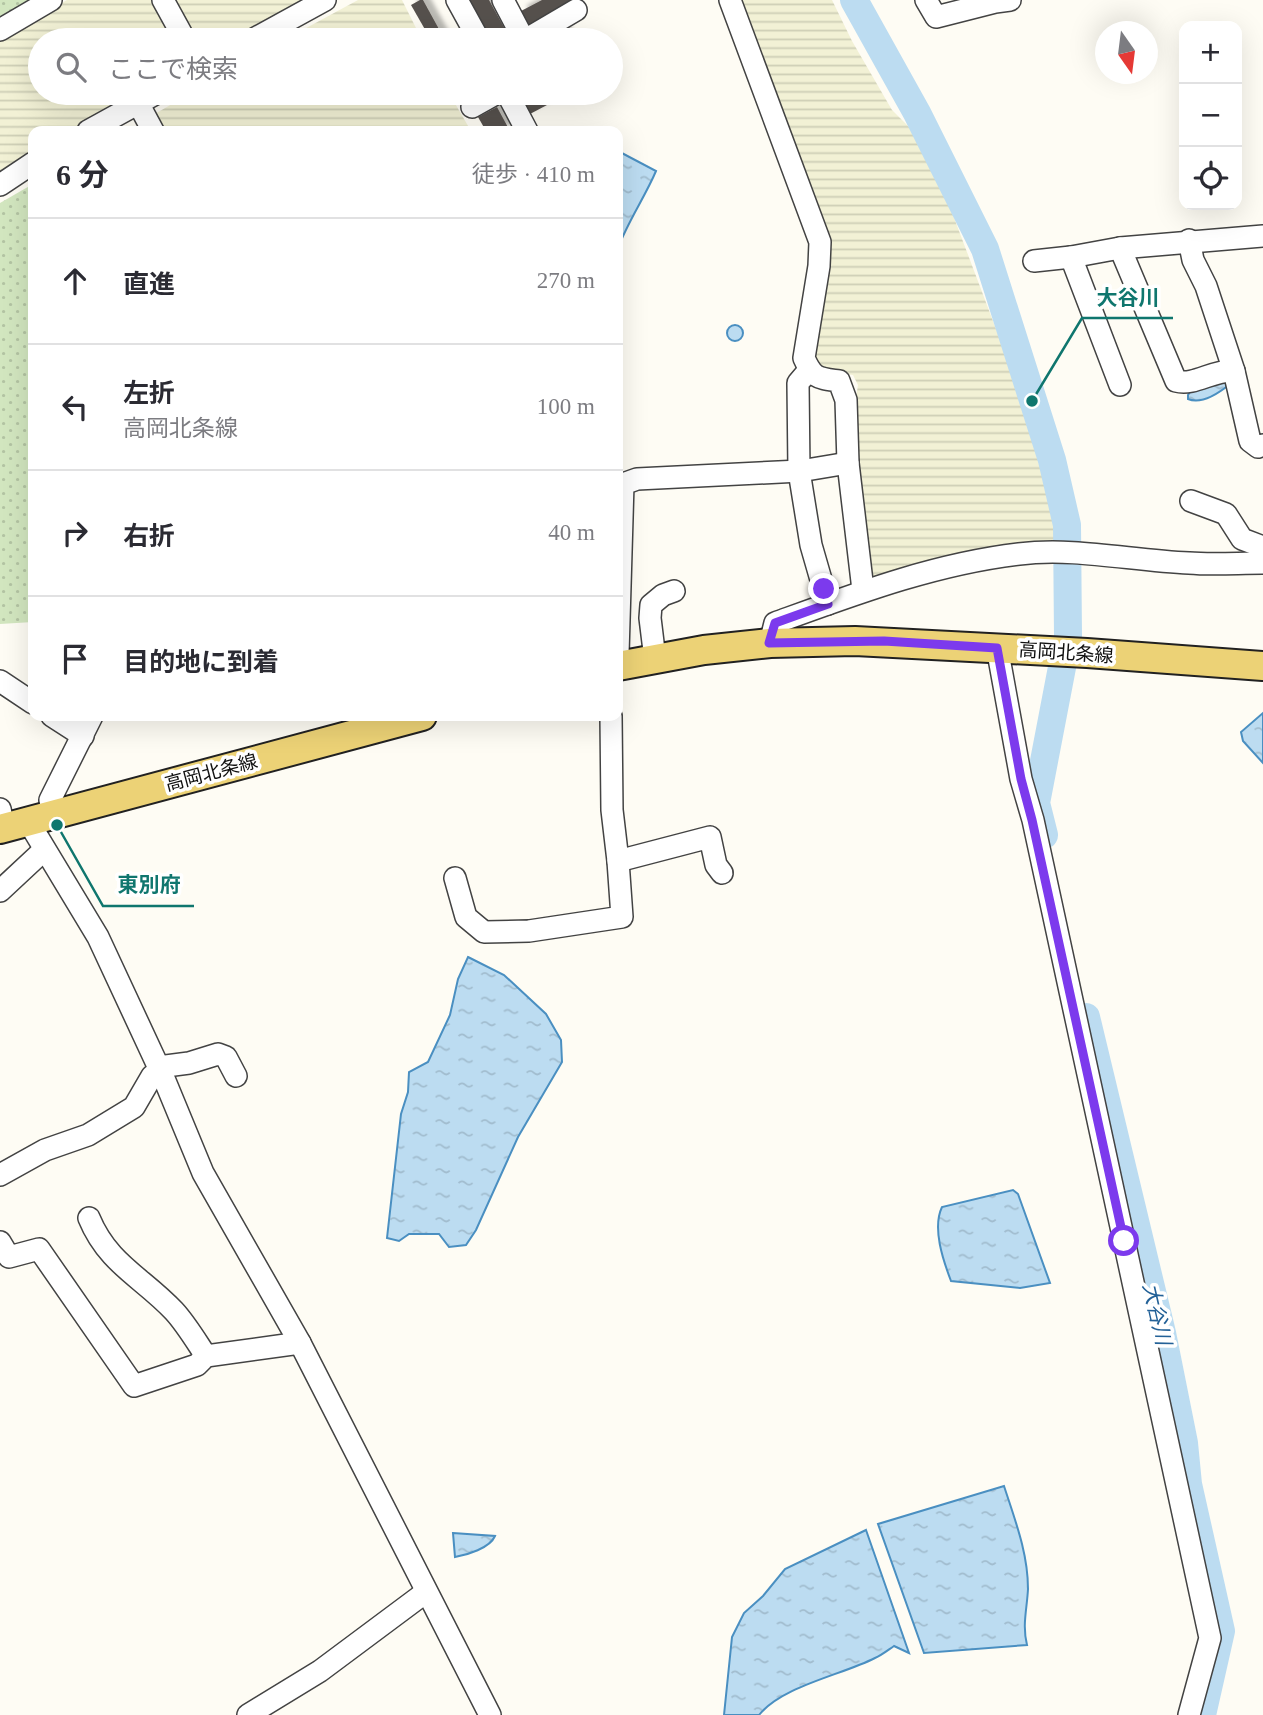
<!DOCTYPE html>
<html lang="ja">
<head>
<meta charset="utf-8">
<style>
	:root { --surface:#fff; --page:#f2f2f3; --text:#2b2b33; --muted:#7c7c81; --line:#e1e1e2 }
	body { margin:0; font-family:"Times New Roman","Noto Sans JP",serif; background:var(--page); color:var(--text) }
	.controls { position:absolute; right:21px; top:21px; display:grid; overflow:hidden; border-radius:14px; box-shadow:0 7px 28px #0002 }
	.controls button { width:63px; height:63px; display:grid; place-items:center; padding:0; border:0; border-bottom:2px solid var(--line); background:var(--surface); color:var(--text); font:35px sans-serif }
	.compass { position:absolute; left:1095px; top:21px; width:63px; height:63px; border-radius:50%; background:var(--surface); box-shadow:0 7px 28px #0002; rotate:166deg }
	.stop { position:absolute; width:21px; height:21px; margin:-16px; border:5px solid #7c3aed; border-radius:50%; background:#fff }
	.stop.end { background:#7c3aed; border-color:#fff; box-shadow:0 2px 7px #0008 }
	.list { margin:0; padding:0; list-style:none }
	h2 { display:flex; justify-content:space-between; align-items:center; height:91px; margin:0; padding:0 28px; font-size:30px }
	h2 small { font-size:23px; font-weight:400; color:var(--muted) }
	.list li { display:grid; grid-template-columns:46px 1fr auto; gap:21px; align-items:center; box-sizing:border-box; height:126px; padding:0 28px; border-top:2px solid var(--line) }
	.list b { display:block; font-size:26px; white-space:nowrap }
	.list p { margin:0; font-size:23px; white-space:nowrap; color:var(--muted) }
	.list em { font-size:23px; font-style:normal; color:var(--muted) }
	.icon { flex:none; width:38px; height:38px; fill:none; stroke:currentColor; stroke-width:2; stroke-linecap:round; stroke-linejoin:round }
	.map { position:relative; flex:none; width:1263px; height:1715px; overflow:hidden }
	.search { position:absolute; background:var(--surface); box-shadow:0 7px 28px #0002; left:28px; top:28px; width:595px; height:77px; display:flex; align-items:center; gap:18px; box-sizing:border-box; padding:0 24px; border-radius:38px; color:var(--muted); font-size:26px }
	.panel { position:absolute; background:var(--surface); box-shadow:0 7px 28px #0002; left:28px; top:126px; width:595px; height:595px; border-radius:14px }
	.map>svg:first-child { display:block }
</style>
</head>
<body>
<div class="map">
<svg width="1263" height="1715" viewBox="0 0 1263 1715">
	<defs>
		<pattern id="farmland-rules" width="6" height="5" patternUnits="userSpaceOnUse" patternTransform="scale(1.75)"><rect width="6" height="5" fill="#f2f1d5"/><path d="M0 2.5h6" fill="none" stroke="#ceceb6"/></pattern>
		<pattern id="green-dots" width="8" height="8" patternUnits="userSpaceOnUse" patternTransform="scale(1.75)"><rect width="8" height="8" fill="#d2e6bf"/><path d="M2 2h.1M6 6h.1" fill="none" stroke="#b3c4a3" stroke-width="1.8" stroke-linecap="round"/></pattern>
		<pattern id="water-ripples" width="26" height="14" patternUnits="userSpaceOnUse" patternTransform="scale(1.75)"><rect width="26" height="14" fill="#bcdcf1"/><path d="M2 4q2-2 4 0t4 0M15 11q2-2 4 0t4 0" fill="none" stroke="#a1bcce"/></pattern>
		<filter id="shadow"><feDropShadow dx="5.5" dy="-5.5" stdDeviation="2" flood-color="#0004"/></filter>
	</defs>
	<rect width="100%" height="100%" fill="#fefcf4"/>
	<!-- farmland -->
	<g fill="url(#farmland-rules)">
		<path d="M67,0H156L177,40H40V93H139L70,131H33V152L0,171V38Z"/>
		<path d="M169,0H310L237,40H191Z"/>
		<path d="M358,0H402L422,40H284Z"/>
		<path d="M736,0H832L852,41L892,110L909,127L942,190L953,215L1016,382L1048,487L1055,523V543L870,583L853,416L858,385L853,375L817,370L810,358L826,268Z"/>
		<path d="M191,93H449L471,131H162L153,115Z"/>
	</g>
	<!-- green -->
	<g fill="url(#green-dots)">
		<path d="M0,0H43L0,24Z"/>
		<path d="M33,184V622L0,624V203Z"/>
	</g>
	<!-- water -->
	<g fill="url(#water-ripples)" stroke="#4a8fc1" stroke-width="2">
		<path d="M618,151L656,171C645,197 628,221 618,248Z"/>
		<circle cx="735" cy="333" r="8"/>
		<path d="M1220,376L1230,384C1219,393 1202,405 1188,399V395L1192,389Z"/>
		<path d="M1263,713V763L1243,741L1241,732Z"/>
		<path d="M468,957L504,975L546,1014L561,1040L562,1062L518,1137L476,1230L466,1245L449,1247L439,1234H409L399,1241L387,1238L401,1114L408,1092L409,1072L428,1062L450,1015L458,979Z"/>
		<path d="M1013,1190L1018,1194L1050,1283L1020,1288L951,1281C943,1260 932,1228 942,1207Z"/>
		<path d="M1004,1486C1015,1520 1028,1553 1028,1589C1027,1609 1022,1625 1027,1645L924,1653L878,1524Z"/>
		<path d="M866,1530L909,1653L894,1646C888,1650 882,1655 875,1658C842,1675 782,1686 759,1715H724L732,1637L744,1613L763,1596L785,1569Z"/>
		<path d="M453,1533L495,1536C490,1548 467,1555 455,1557Z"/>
	</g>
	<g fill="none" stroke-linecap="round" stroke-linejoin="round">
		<!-- river -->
		<g stroke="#bcdcf1" stroke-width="28">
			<path d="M854,0L917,113L985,249L1052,460L1067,525L1068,636L1036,803L1044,835"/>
			<path d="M1086,1017L1162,1333L1184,1443L1188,1484L1221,1631L1202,1715"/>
		</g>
	</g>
	<!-- building -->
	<g fill="#57514d" filter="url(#shadow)">
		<path d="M420,0H423L445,40H431L411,5Z"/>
		<path d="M466,0H489L511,40H489Z"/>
		<path d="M542,0H581L530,27L521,11Z"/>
		<path d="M562,26L569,40H539Z"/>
		<path d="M466,93H485L466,105L461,96Z"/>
		<path d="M518,93H540L547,105L530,114Z"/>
		<path d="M497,107L510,131H486L478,117Z"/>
	</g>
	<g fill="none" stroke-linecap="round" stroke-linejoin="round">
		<!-- minor casing -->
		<g stroke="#434343" stroke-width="24">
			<g id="minor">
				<path d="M163,0L185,40"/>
				<path d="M457,0L479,40"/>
				<path d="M503,0L524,40"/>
				<path d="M730,0L820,242L819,266L804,358C813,379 818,378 839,381L846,400L848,463L863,590"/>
				<path d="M926,0L936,17L995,2L1010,0"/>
				<path d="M0,30L51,0"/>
				<path d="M252,40L325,0"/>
				<path d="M525,40L576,10"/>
				<path d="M507,93L527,131"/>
				<path d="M138,103L153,131"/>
				<path d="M472,107L497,93"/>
				<path d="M88,131L157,93"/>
				<path d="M0,185L33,163"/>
				<path d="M1189,240L1193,260L1206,286L1234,371L1250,441L1258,447L1263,445"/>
				<path d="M1120,248L1176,381C1195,386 1212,370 1234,371"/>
				<path d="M1071,257L1120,385"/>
				<path d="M1034,261L1071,257L1120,248L1263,236"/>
				<path d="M809,370L798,383L799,471L811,545L828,604"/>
				<path d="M1191,501L1226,514L1242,539L1263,547"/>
				<path d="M770,643L775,623C855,594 934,564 1019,554C1075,547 1133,561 1189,563C1213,565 1238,563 1263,563"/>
				<path d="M997,647L1021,779L1033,820L1210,1638L1189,1715"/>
				<path d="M655,659L650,618L651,605L663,595L674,591"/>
				<path d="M622,666L618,654L623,484L637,479L800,471L848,463"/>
				<path d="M0,681L33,703"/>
				<path d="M52,716L83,736"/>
				<path d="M0,809L4,828"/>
				<path d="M53,815L50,800L92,716"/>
				<path d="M28,821L98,937L165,1081L203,1173L300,1343L490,1715"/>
				<path d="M618,861L710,837L716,865L722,873"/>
				<path d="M455,878L466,917L484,932L529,931L622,917L618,861L612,810L611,716"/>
				<path d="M0,891L44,850"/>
				<path d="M0,1175L45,1150L88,1135L134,1107L152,1076L166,1066L189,1063L218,1054L226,1057L236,1076"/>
				<path d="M89,1218C108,1264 142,1277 174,1311C186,1324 196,1341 206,1356"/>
				<path d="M0,1242L9,1257L39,1249L134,1386L197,1365L206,1356L300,1343"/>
				<path d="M248,1715L320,1671L426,1592"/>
			</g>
		</g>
		<!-- major casing -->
		<g stroke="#212121" stroke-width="32">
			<g id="major">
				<path d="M618,666L704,650L770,643L855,641L1087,653L1263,666"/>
				<path d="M0,829L422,716"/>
			</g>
		</g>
		<!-- minor -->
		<use href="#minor" stroke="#fff" stroke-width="21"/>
		<!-- major -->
		<use href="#major" stroke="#ecd276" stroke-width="28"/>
	</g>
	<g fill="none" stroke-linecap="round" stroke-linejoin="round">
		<!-- route -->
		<path stroke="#7c3aed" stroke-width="9" d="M824,589L828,604L775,623L769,643L884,641L997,648L1021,779L1032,820L1124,1241"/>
	</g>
	<g text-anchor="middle" stroke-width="7" stroke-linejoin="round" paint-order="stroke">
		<!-- street labels -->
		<g font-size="19" fill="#101010" stroke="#fff">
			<text transform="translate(1066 652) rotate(4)" y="7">高岡北条線</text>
			<text transform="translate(211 772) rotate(-15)" y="7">高岡北条線</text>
		</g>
		<!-- water labels -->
		<g font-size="21" font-style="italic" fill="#236197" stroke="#fff">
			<text transform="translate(1157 1314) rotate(77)" y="7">大谷川</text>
		</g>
	</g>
	<!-- callouts -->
	<path fill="none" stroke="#0f766e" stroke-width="2.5" d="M1032 401L1082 318H1173M57 825L103 906H194"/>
	<g fill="#0f766e" stroke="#fff" stroke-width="2.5">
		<circle cx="1032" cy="401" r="7"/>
		<circle cx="57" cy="825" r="7"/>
	</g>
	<g font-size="21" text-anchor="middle" font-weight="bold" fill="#0f766e" stroke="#fff" stroke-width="7" stroke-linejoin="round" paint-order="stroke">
		<text x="1128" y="305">大谷川</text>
		<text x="149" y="892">東別府</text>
	</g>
</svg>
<div class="controls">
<button>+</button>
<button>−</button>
<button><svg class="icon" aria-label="locate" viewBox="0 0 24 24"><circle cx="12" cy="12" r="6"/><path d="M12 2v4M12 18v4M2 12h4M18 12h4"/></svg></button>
</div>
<svg class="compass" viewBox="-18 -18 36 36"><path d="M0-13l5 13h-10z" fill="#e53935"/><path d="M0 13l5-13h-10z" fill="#7c7c81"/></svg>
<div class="stop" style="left:1124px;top:1241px"></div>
<div class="stop end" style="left:824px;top:589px"></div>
<div class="search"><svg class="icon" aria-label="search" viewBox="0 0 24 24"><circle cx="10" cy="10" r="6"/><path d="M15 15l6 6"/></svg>ここで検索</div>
<section class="panel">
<h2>6 分<small>徒歩 · 410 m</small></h2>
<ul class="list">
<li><svg class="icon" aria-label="ahead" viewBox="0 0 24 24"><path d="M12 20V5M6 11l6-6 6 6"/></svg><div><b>直進</b></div><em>270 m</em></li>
<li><svg class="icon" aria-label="left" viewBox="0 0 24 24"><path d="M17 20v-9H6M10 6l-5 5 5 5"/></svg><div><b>左折</b><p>高岡北条線</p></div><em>100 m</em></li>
<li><svg class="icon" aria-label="right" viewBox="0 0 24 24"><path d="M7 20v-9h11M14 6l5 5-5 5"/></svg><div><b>右折</b></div><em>40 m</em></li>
<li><svg class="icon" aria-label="arrive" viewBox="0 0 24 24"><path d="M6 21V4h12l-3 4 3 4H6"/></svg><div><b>目的地に到着</b></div></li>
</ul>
</section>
</div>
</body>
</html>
